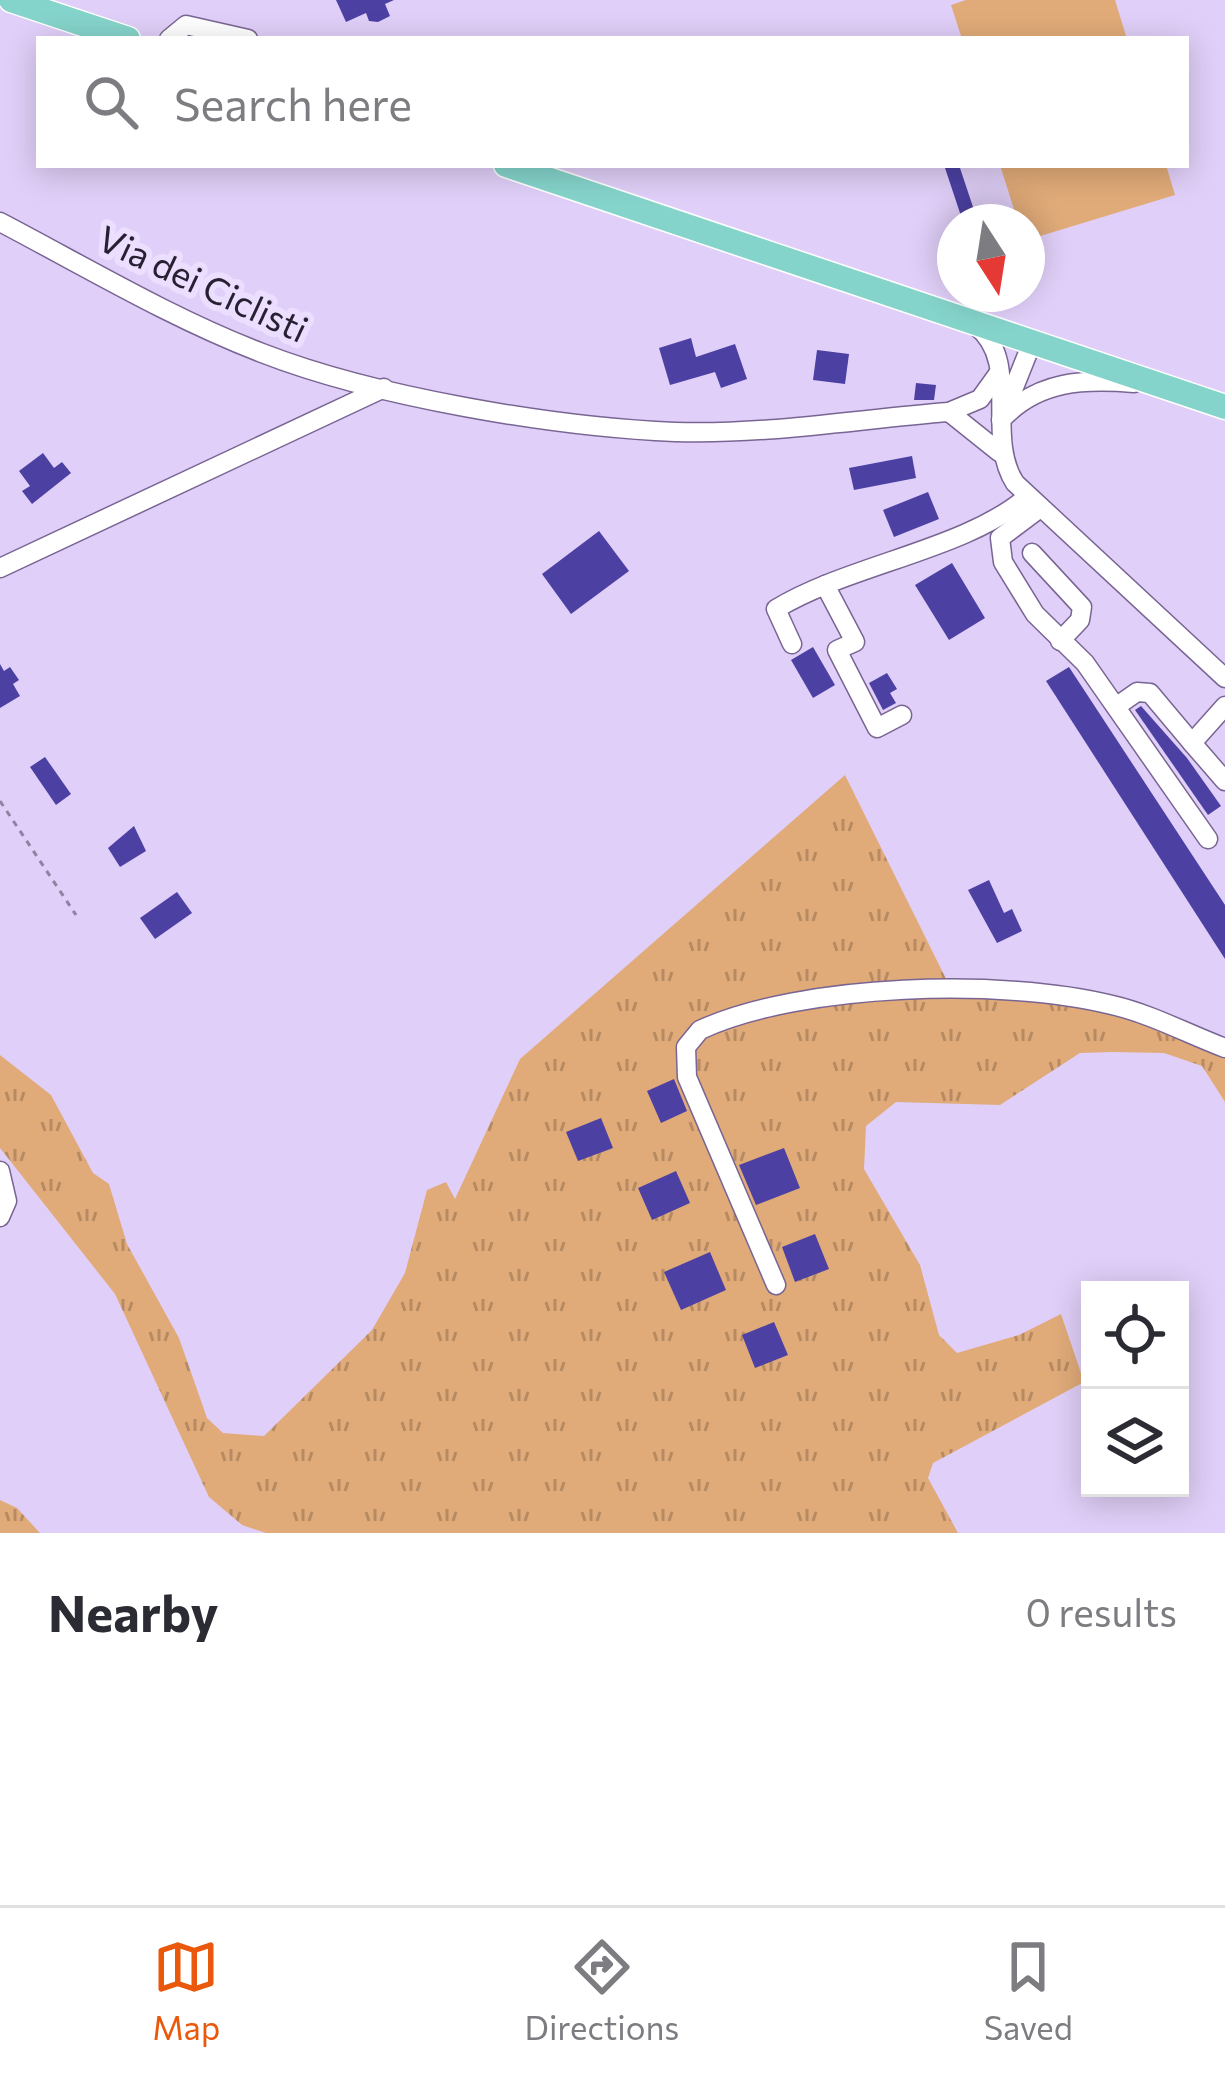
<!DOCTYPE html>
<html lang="en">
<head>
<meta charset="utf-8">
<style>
	:root { --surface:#fff; --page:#f7f7f7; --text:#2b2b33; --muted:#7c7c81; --line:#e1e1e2; --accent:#ea580c }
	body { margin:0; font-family:Commissioner,sans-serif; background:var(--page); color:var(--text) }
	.controls { position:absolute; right:36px; bottom:36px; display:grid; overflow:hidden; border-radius:0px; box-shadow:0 6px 30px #0003 }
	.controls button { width:108px; height:108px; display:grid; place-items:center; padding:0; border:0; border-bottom:3px solid var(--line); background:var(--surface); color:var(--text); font:60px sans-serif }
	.compass { position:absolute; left:937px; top:204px; width:108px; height:108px; border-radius:50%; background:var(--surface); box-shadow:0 6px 30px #0003; rotate:168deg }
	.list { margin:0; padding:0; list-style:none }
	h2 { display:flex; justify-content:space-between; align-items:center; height:156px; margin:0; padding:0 48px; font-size:51px }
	h2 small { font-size:39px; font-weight:400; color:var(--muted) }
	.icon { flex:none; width:66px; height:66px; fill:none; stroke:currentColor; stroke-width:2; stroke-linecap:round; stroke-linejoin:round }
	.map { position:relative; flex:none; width:1225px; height:1533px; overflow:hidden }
	.search { position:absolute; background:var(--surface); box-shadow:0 6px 30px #0003; left:36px; right:36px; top:36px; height:132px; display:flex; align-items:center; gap:30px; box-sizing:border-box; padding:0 42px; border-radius:0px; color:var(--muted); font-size:45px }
	.sheet { height:372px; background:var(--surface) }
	nav { display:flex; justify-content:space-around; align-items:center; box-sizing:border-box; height:168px; border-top:3px solid var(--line); background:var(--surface); font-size:33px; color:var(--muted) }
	nav a { display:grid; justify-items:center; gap:6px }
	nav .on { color:var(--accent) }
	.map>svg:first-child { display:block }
</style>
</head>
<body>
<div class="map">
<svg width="1225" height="1533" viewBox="0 0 1225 1533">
	<defs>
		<pattern id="grass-tufts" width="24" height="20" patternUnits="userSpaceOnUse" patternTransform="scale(3)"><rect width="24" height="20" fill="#e1ab79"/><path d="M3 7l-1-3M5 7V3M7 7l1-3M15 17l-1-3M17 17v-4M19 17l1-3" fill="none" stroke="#b68b64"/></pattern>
	</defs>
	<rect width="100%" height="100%" fill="#e0cff8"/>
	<!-- grass -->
	<g fill="url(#grass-tufts)">
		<path d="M845,775L954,995L1110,1007L1225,1054V1102L1202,1066L1164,1053L1112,1052L1080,1053L1000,1105L896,1102L866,1126L864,1169L920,1265L939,1335L957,1353L1019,1335L1061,1314L1084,1382L933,1463L928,1478L958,1533H266L242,1525L209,1497L115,1294L0,1148V1055L51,1095L93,1173L109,1184L127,1244L179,1338L207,1418L223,1433L264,1436L372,1330L405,1273L427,1190L446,1182L455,1199L520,1059Z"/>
		<path d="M0,1500L17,1508L40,1533H0Z"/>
	</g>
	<!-- pitch -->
	<g fill="#e1ab79">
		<path d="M966,0H1115L1127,39H962L951,5Z"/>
		<path d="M1000,165H1166L1175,195L1027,240V222H1018Z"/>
	</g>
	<!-- building -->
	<g fill="#4c41a3">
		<path d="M336,0H394L385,4L390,16L378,22L369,21L366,13L346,22Z"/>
		<path d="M944,165H959L978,222H963Z"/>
		<path d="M691,338L696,357L735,344L747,379L721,388L715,372L670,385L659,348Z"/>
		<path d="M817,350L849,354L845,384L813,380Z"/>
		<path d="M916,383L936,385L934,400H914Z"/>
		<path d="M43,453L54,468L62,462L71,473L32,504L22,491L30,486L19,471Z"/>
		<path d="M912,456L916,478L854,490L849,468Z"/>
		<path d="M928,492L939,519L894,537L883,510Z"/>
		<path d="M599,531L629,571L571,614L542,574Z"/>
		<path d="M952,563L985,618L949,640L915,585Z"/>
		<path d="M813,647L835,685L813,698L791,660Z"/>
		<path d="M0,664L4,671L10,667L19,680L13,684L20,696L0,708Z"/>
		<path d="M1069,667L1225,905V959L1046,681Z"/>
		<path d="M887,673L897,689L890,693L896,703L883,710L869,683Z"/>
		<path d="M1141,706L1187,758L1221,806L1208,815L1135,710Z"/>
		<path d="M45,757L71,794L56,805L30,767Z"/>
		<path d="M134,826L146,851L120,867L108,848Z"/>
		<path d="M989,880L1004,913L1012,909L1022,931L997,943L968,890Z"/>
		<path d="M177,892L192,913L155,939L140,918Z"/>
		<path d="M674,1079L687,1111L661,1123L647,1091Z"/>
		<path d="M601,1118L613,1148L578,1161L566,1132Z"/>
		<path d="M784,1148L800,1188L756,1205L739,1165Z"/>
		<path d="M676,1171L690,1203L652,1220L638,1188Z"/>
		<path d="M815,1234L829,1269L795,1282L782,1247Z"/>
		<path d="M710,1252L726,1290L681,1310L664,1272Z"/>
		<path d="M774,1322L788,1355L755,1368L742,1335Z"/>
	</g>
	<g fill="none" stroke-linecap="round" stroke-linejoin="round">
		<!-- minor casing -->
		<g stroke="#796593" stroke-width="21">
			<g id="minor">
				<path d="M169,39L186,25L248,39"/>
				<path d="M0,222C86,267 171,318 262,353C375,397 554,427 675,432C765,435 859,419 949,412L980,399L998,374"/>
				<path d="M975,325C1023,361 984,435 1015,483L1225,678"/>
				<path d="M949,412L999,452"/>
				<path d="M1003,415L1033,340"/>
				<path d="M1001,420C1038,380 1084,379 1134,383"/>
				<path d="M1040,508L1000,538L1003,562L1035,614L1085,663L1208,839"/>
				<path d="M1032,553L1082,607L1080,620L1060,641"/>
				<path d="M0,568L384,388"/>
				<path d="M825,585L855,642L837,650L877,728L902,715"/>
				<path d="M792,644L776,609C850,564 966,550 1028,496"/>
				<path d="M1117,706L1137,692L1150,693L1192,743"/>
				<path d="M1225,706L1192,743L1225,781"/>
				<path d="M0,1171L7,1201L0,1217"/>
				<path d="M776,1285L687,1077L686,1047L700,1030C801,983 1005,978 1112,1005C1151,1014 1188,1034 1225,1048"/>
			</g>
		</g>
		<!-- major casing -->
		<g stroke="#fff" stroke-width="27">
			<g id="major">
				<path d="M11,0L128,39"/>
				<path d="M506,165L1225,407"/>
			</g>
		</g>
		<!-- path -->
		<path stroke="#9082a2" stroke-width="3" stroke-dasharray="6 6" stroke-linecap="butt" d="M0,801L76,915"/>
		<!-- minor -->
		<use href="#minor" stroke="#fff" stroke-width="18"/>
		<!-- major -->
		<use href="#major" stroke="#85d4cb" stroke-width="24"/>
	</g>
	<g text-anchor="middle" stroke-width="12" stroke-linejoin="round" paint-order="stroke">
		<!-- street labels -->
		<g font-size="36" fill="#271f32" stroke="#ebdefe">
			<text transform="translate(203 284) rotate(25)" y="13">Via dei Ciclisti</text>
		</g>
	</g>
</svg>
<div class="controls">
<button><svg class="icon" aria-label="locate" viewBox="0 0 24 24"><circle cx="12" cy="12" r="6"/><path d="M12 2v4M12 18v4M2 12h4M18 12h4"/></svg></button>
<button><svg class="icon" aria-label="layers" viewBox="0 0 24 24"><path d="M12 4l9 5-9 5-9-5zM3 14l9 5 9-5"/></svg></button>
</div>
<svg class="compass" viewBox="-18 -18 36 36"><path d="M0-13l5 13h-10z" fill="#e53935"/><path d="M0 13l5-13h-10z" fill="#7c7c81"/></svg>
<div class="search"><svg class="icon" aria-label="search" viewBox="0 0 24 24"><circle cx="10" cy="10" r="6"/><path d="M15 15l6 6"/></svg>Search here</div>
</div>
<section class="sheet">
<h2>Nearby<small>0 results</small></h2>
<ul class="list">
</ul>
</section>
<nav>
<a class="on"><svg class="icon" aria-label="map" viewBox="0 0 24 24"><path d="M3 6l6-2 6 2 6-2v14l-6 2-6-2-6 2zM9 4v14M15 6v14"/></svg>Map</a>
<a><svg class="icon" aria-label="directions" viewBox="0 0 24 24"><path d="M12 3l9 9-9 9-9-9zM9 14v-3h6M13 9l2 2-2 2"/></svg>Directions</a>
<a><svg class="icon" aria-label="saved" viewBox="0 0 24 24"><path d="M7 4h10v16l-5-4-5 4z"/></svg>Saved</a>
</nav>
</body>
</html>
